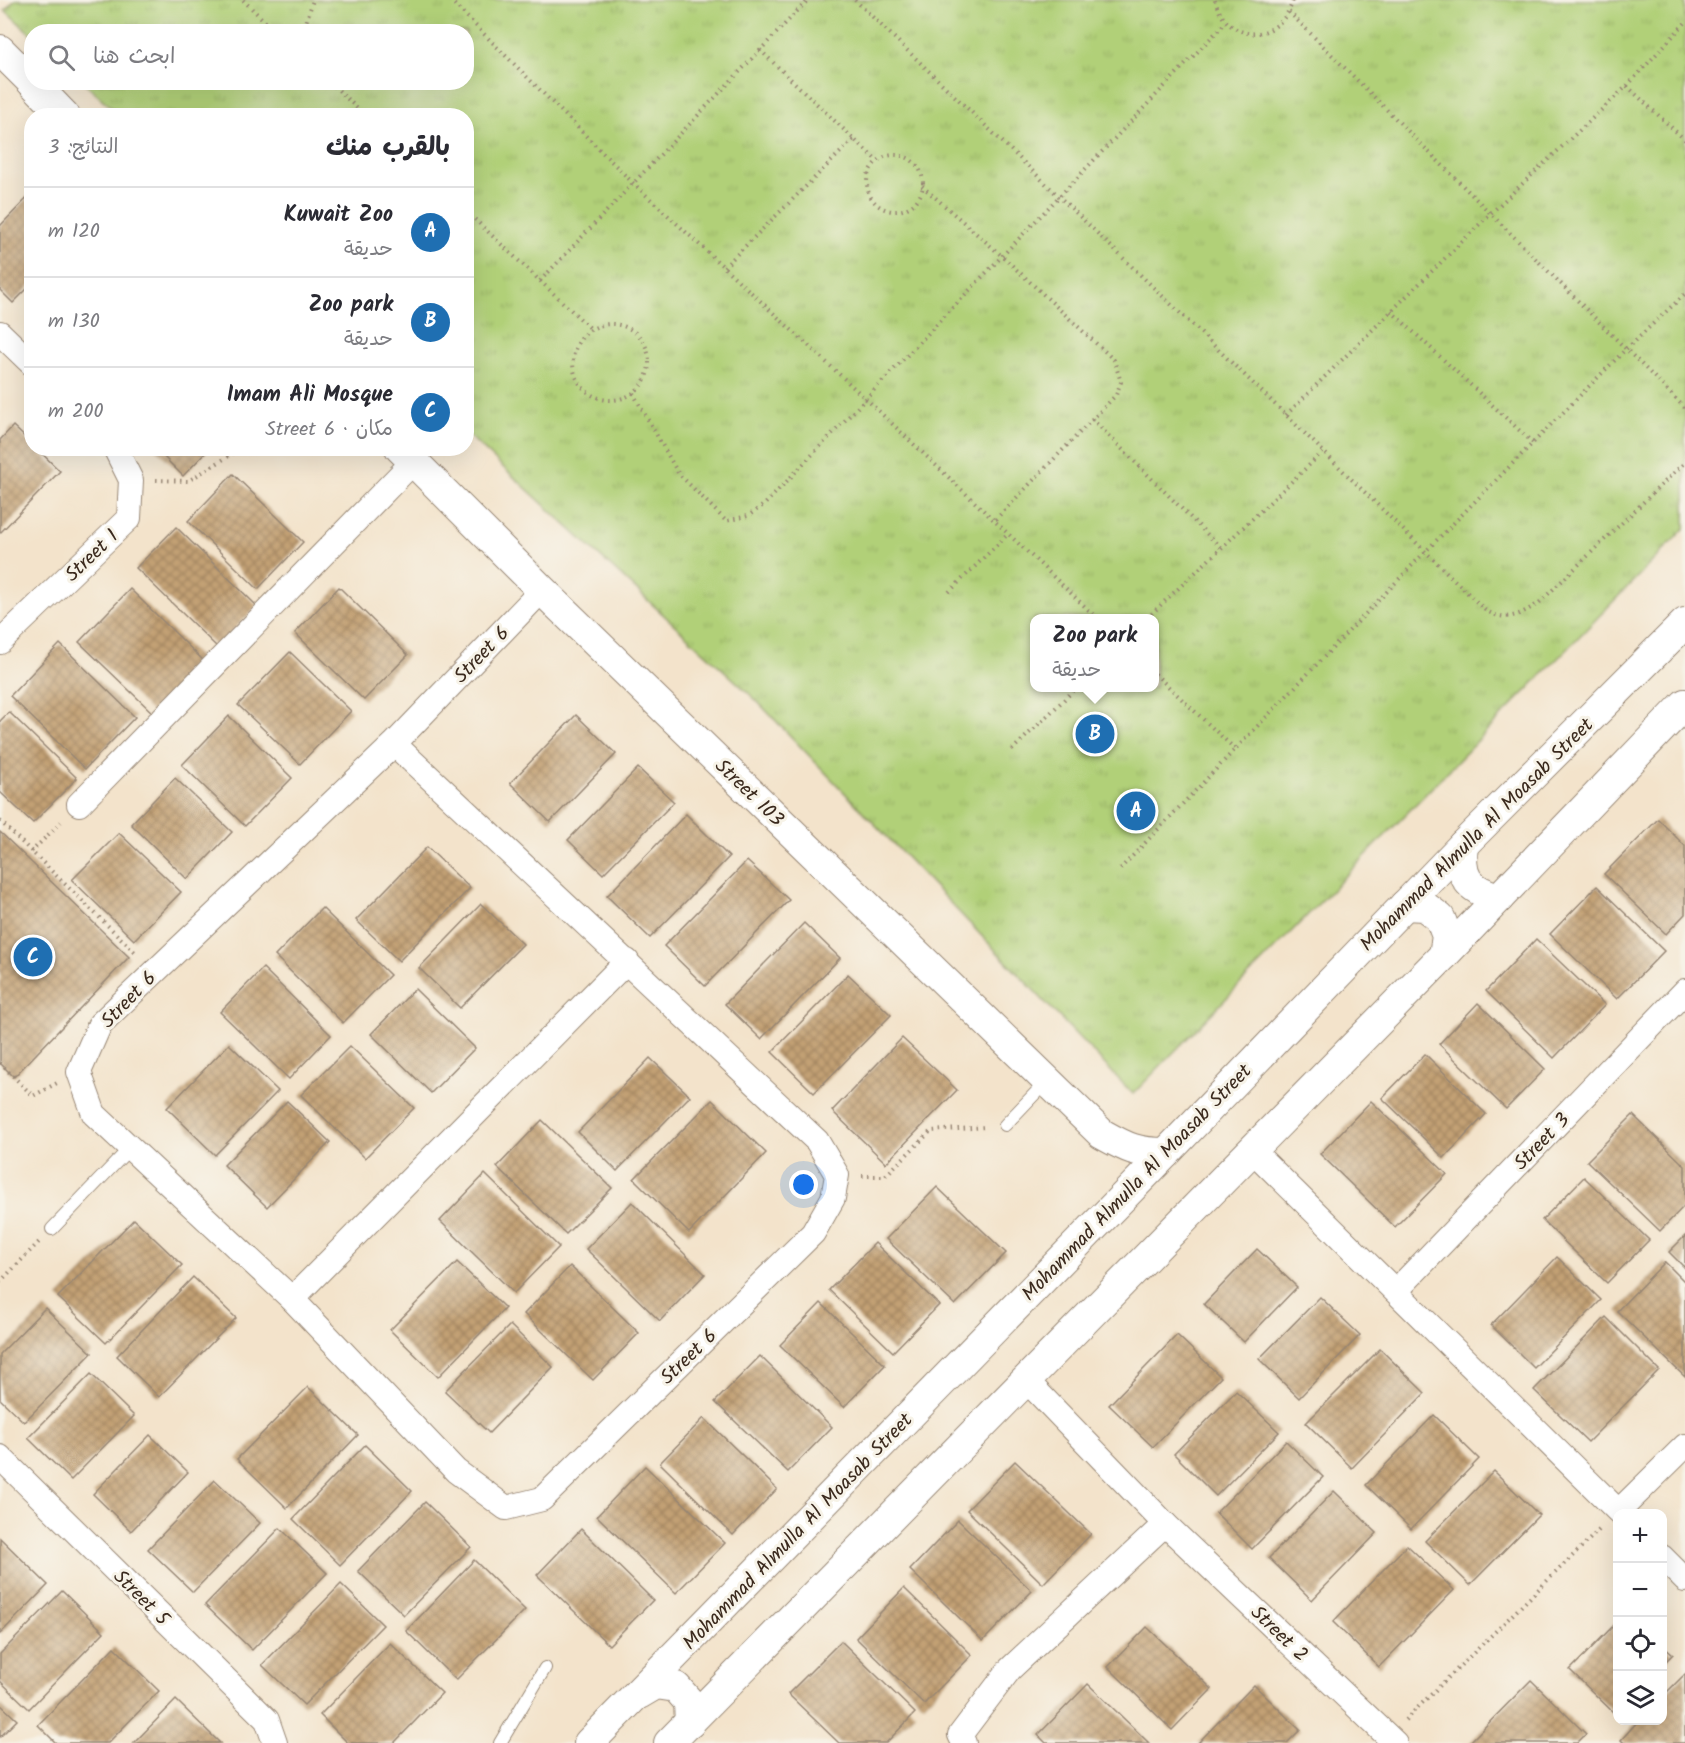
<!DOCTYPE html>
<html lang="ar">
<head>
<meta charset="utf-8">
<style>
	:root { --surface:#fff; --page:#f2f2f3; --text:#2b2b33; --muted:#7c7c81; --line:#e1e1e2; --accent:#1f6fb2 }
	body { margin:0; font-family:Kalam,"Playpen Sans Arabic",sans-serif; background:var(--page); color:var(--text); direction:rtl }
	.controls { position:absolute; right:18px; bottom:18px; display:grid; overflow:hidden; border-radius:12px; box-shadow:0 6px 24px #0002 }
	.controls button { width:54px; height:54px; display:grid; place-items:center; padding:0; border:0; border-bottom:2px solid var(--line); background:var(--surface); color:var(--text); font:30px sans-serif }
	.you { position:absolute; left:804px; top:1185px; width:21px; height:21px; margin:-15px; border:4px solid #fff; border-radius:50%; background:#1a73e8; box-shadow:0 0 0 9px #1a73e833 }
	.badge { display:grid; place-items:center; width:39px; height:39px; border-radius:50%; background:var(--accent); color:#fff; font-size:20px; font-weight:700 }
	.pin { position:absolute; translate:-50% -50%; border:3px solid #fff; box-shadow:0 2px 6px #0006 }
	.popup { position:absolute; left:1030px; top:614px; width:129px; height:78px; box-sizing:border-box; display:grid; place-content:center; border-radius:12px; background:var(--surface); filter:drop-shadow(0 2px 4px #0005); font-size:20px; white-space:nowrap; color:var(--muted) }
	.popup b { font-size:22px; color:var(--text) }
	.popup::after { content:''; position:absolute; left:50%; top:100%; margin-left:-12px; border:12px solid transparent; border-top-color:var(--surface) }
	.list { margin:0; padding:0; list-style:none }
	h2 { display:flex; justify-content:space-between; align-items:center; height:78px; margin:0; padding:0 24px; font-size:26px }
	h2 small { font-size:20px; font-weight:400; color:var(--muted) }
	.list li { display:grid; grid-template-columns:39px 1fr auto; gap:18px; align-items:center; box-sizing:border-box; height:90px; padding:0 24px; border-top:2px solid var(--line) }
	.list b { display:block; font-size:22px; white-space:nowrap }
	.list p { margin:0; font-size:20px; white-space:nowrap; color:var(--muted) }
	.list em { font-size:20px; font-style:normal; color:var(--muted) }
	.icon { flex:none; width:33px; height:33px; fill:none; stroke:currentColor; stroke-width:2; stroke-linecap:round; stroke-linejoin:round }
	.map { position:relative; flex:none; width:1685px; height:1743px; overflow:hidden; direction:ltr }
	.search { position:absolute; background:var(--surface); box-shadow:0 6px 24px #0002; left:24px; top:24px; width:450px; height:66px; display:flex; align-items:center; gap:15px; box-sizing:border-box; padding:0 21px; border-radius:24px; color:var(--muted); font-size:22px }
	.panel { position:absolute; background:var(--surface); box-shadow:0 6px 24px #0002; left:24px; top:108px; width:450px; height:348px; border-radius:24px; direction:rtl }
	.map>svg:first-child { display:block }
</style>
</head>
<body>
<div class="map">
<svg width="1685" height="1743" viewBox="0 0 1685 1743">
	<defs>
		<pattern id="grass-tufts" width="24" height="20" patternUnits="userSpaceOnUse" patternTransform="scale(1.5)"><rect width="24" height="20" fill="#b1d078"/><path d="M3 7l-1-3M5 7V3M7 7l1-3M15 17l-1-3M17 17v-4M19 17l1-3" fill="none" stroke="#99b367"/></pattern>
		<pattern id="building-cross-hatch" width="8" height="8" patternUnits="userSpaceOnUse" patternTransform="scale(1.5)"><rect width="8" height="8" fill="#c3a175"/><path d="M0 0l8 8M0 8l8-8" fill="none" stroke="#a0835f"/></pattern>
	</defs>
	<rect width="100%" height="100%" fill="#f7f3e8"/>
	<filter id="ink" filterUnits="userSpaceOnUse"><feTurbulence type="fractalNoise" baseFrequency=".0167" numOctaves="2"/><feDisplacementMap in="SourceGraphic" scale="12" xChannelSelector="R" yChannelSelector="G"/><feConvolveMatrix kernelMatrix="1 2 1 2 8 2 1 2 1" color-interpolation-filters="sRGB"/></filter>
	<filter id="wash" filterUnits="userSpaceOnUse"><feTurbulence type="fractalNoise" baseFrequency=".008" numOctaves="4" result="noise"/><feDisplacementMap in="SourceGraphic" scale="24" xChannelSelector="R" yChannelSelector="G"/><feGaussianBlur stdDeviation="1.35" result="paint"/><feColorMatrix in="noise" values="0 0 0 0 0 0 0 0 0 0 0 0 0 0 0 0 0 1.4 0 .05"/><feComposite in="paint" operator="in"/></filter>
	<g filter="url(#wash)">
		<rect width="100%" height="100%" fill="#f3e3cb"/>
		<!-- grass -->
		<path fill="url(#grass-tufts)" stroke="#767d4b" stroke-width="1.5" fill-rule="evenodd" d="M15,0H1685V528L1133,1094L755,699L467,434L466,116L120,115L84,83L466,82V32H32L31,34L5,10ZM1035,618H1155V688H1035Z"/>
		<g id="blocks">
			<!-- building -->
			<g fill="url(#building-cross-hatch)">
				<path d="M32,193V284L13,303L0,290V226Z"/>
				<path d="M13,426L32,444V448H36L60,471L0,533V440Z"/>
				<path d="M155,448H210L183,476Z"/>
				<path d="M233,474L303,542L258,589L188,521Z"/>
				<path d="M176,527L257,606L217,647L136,568Z"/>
				<path d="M339,587L408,655L364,700L295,633Z"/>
				<path d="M130,589L207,664L156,716L79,642Z"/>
				<path d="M60,644L135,717L85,769L10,696Z"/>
				<path d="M290,652L351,711L300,764L238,705Z"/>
				<path d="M9,712L77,778L33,823L0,792V721Z"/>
				<path d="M576,715L616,754L550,822L510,783Z"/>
				<path d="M229,716L292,778L245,826L182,765Z"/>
				<path d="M638,768L674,802L603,874L568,840Z"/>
				<path d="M175,778L232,832L187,879L131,824Z"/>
				<path d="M686,814L729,857L650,938L607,896Z"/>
				<path d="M1658,819L1685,846V914L1666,934L1604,874Z"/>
				<path d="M0,832L129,957L14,1077L0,1063Z"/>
				<path d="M119,833L181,892L134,940L72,880Z"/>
				<path d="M427,847L470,888L399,961L356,920Z"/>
				<path d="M747,861L789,900L705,986L664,946Z"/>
				<path d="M1597,886L1664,951L1617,999L1550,934Z"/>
				<path d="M481,904L523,944L460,1008L419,968Z"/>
				<path d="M322,908L390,975L343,1023L275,956Z"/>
				<path d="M804,923L840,958L761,1039L725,1004Z"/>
				<path d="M1536,939L1605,1005L1554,1058L1486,991Z"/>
				<path d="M263,968L331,1035L289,1079L220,1012Z"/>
				<path d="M848,974L891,1015L814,1093L772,1052Z"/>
				<path d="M415,989L475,1048L431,1093L371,1034Z"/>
				<path d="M1478,1003L1545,1069L1506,1109L1439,1044Z"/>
				<path d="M902,1038L957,1090L886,1163L832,1111Z"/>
				<path d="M229,1044L278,1091L215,1155L167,1108Z"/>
				<path d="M350,1046L414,1108L365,1158L301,1095Z"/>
				<path d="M1425,1054L1486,1114L1444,1158L1382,1098Z"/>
				<path d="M650,1058L690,1096L617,1171L578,1132Z"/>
				<path d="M712,1100L766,1153L689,1233L634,1179Z"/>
				<path d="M287,1101L330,1142L267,1207L224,1165Z"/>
				<path d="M1371,1101L1447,1174L1395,1227L1320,1154Z"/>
				<path d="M1633,1115L1685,1166V1205L1660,1231L1587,1161Z"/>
				<path d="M542,1120L612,1188L566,1234L497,1167Z"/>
				<path d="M485,1174L559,1247L514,1293L440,1221Z"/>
				<path d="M1584,1177L1649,1240L1607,1283L1542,1220Z"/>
				<path d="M937,1187L1006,1253L955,1305L886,1239Z"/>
				<path d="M632,1202L705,1274L660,1321L586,1249Z"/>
				<path d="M134,1219L182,1265L106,1343L58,1297Z"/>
				<path d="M1685,1236V1268L1669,1252Z"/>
				<path d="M875,1243L939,1305L893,1352L829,1290Z"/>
				<path d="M1257,1249L1297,1287L1244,1342L1204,1304Z"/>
				<path d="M1557,1257L1601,1300L1534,1368L1491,1325Z"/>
				<path d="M457,1262L505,1308L438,1377L390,1330Z"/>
				<path d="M1665,1262L1685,1282V1377L1617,1311Z"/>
				<path d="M570,1266L639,1333L593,1380L524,1314Z"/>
				<path d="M193,1277L236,1318L159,1397L117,1356Z"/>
				<path d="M1320,1297L1360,1335L1299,1398L1259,1359Z"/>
				<path d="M821,1303L885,1365L844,1407L780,1345Z"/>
				<path d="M45,1308L92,1353L24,1422L0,1399V1354Z"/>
				<path d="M1606,1317L1659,1370L1588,1442L1534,1390Z"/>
				<path d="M510,1325L553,1367L489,1433L445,1391Z"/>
				<path d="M1177,1335L1221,1377L1153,1447L1109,1405Z"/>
				<path d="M1380,1349L1425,1393L1352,1468L1306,1423Z"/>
				<path d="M760,1356L832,1427L788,1472L715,1402Z"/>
				<path d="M91,1374L134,1416L71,1480L28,1438Z"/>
				<path d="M308,1387L358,1435L287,1508L237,1459Z"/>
				<path d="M1236,1391L1279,1432L1216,1496L1174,1454Z"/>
				<path d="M1434,1415L1479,1459L1411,1529L1366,1485Z"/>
				<path d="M704,1418L777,1489L733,1535L660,1463Z"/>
				<path d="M150,1435L188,1472L131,1531L93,1494Z"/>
				<path d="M1286,1441L1323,1477L1252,1549L1216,1513Z"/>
				<path d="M365,1445L412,1491L340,1565L293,1519Z"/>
				<path d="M1015,1461L1091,1534L1043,1584L967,1510Z"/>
				<path d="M645,1466L725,1543L676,1593L597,1516Z"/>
				<path d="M1494,1471L1539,1515L1470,1585L1425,1541Z"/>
				<path d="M215,1480L260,1523L193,1592L148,1549Z"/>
				<path d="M1334,1491L1377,1533L1312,1600L1269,1558Z"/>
				<path d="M425,1502L471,1547L404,1615L358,1571Z"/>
				<path d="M958,1520L1032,1591L983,1641L910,1570Z"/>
				<path d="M280,1528L327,1573L252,1650L205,1605Z"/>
				<path d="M581,1529L653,1600L609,1645L537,1575Z"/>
				<path d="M0,1538L48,1585L0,1634Z"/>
				<path d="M1407,1545L1454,1590L1379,1667L1333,1622Z"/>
				<path d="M474,1560L525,1610L456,1680L406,1631Z"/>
				<path d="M341,1584L383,1625L304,1705L262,1665Z"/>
				<path d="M904,1588L972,1655L924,1704L856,1638Z"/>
				<path d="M62,1591L104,1632L29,1709L0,1681V1654Z"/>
				<path d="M1618,1621V1712L1615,1714L1570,1670Z"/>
				<path d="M1147,1627L1212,1689L1172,1730L1108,1667Z"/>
				<path d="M841,1641L915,1713L886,1743H839L788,1694Z"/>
				<path d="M390,1643L442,1693L394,1743H348L320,1715Z"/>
				<path d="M1662,1644L1673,1654L1662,1665Z"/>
				<path d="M114,1647L159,1691L108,1743H56L38,1725Z"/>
				<path d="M1685,1674V1743H1624L1621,1740L1639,1720H1662V1697Z"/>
				<path d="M1531,1680L1586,1734L1577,1743H1469Z"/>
				<path d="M1088,1684L1149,1743H1046L1038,1735Z"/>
				<path d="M1254,1685L1300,1730L1287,1743H1198Z"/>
				<path d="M176,1700L220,1743H134Z"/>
				<path d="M0,1704L17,1720L0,1737Z"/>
			</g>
		</g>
	</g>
	<g filter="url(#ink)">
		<use href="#blocks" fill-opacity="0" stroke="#978674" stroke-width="1.5"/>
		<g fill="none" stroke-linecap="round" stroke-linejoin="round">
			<!-- service casing -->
			<g stroke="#978674" stroke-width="14">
				<g id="service">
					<path d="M1005,1125L1047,1081"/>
					<path d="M52,1229L130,1148"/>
					<path d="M500,1743L545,1668"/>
				</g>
			</g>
			<!-- minor casing -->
			<g stroke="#978674" stroke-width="26">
				<g id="minor">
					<path d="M0,333L32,364"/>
					<path d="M0,642L129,518L131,480L115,448"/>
					<path d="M394,744L817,1141L837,1175L833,1198L813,1233L542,1499L506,1508L456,1471L292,1299L94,1114L79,1072L100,1024L394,744L542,590"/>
					<path d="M79,804L413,462"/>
					<path d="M1252,1150L1621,1514"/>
					<path d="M1396,1291L1685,991"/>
					<path d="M292,1299L627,961"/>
					<path d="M1025,1379L1165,1524L1395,1743"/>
					<path d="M0,1457L267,1720L275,1743"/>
					<path d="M1619,1511L1685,1446"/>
					<path d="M1662,1557L1685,1580"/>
					<path d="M964,1743L960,1735L1010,1669L1165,1524"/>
				</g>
			</g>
			<!-- tertiary casing -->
			<g stroke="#978674" stroke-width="32">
				<g id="tertiary">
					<path d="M0,50L32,82"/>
					<path d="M32,82L65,116"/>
					<path d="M400,448L542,590L1102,1134C1127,1148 1137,1153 1166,1153"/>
					<path d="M1463,845C1459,877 1467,889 1499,898"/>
					<path d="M1405,905L1424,906L1440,918L1447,936L1444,955"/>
					<path d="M639,1694L656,1684L676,1687L689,1702L690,1723"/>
					<path d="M589,1743L1166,1153L1463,845L1685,623"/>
					<path d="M669,1743L1444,955L1685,704"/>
				</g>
			</g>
			<!-- path -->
			<g stroke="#978674" stroke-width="4" stroke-dasharray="1.5 4.5" stroke-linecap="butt">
				<path d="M243,0L276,32"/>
				<path d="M450,0L633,183L866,399L1097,618"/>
				<path d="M855,0L1286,415L1485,610C1506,623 1520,615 1539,603L1685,462"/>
				<path d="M1215,0C1227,45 1280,44 1293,0"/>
				<path d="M1289,12L1685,408"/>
				<path d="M303,32L313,0"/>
				<path d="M760,50L877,161"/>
				<path d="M330,82L365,116"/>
				<path d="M1627,86L1685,140"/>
				<circle cx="895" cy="183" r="28"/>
				<path d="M922,186L1002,256L1114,360L1121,382L1116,395L994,521"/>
				<path d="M466,211L591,329"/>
				<path d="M724,267L854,139"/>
				<path d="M540,281L808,0"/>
				<path d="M1391,311L1533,443"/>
				<circle cx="611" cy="362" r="38"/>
				<path d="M633,393L678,473L726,521L748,516L765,504L1226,22"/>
				<path d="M1286,415L1491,213L1627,86L1685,23"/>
				<path d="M1092,419L1221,548"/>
				<path d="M156,480L188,481L242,448"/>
				<path d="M949,592L1008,534"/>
				<path d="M1147,618L1323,452"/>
				<path d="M1155,674L1235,749"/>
				<path d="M1012,750L1076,688"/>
				<path d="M0,821L137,954"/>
				<path d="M31,852L61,822"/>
				<path d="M1120,869L1425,552L1626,349L1685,294"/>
				<path d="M0,1063L33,1096L57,1083"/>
				<path d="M862,1176H885L931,1131L986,1127"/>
				<path d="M0,1282L39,1242"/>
				<path d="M1405,1720L1601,1528"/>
			</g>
			<!-- service -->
			<use href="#service" stroke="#fff" stroke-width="12"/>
			<!-- minor -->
			<use href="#minor" stroke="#fff" stroke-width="24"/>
			<!-- tertiary -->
			<use href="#tertiary" stroke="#fff" stroke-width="30"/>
		</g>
	</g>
	<g text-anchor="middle" stroke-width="6" stroke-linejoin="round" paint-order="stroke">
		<!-- street labels -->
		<g font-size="20" fill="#3b2a1e" stroke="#f7f3e8">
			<text transform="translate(91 555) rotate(-44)" y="7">Street 1</text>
			<text transform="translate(481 654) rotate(-46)" y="7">Street 6</text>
			<text transform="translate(750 792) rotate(44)" y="7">Street 103</text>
			<text transform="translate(1476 834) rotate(-45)" y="7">Mohammad Almulla Al Moasab Street</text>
			<text transform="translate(128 999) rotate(-46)" y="7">Street 6</text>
			<text transform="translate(1541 1141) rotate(-46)" y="7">Street 3</text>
			<text transform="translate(1136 1182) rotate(-46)" y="7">Mohammad Almulla Al Moasab Street</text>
			<text transform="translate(688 1356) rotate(-44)" y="7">Street 6</text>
			<text transform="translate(797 1531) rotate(-46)" y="7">Mohammad Almulla Al Moasab Street</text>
			<text transform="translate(142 1597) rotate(45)" y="7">Street 5</text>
			<text transform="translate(1280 1633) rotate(44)" y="7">Street 2</text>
		</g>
	</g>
</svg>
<div class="controls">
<button>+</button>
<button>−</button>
<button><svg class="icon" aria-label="locate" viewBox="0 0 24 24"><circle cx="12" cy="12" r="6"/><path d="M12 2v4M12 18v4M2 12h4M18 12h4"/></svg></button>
<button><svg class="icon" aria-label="layers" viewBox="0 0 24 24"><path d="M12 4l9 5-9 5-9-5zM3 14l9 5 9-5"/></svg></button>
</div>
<div class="you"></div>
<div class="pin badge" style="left:1136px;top:811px">A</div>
<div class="pin badge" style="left:1095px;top:734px">B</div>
<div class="popup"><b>Zoo park</b>حديقة</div>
<div class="pin badge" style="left:33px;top:957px">C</div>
<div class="search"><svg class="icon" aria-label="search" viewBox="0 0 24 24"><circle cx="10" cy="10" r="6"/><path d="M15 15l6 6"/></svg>ابحث هنا</div>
<section class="panel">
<h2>بالقرب منك<small>النتائج: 3</small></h2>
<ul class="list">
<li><span class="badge">A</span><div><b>Kuwait Zoo</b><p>حديقة</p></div><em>120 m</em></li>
<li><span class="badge">B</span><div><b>Zoo park</b><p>حديقة</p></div><em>130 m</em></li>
<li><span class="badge">C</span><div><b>Imam Ali Mosque</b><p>مكان · Street 6</p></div><em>200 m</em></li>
</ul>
</section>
</div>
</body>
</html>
